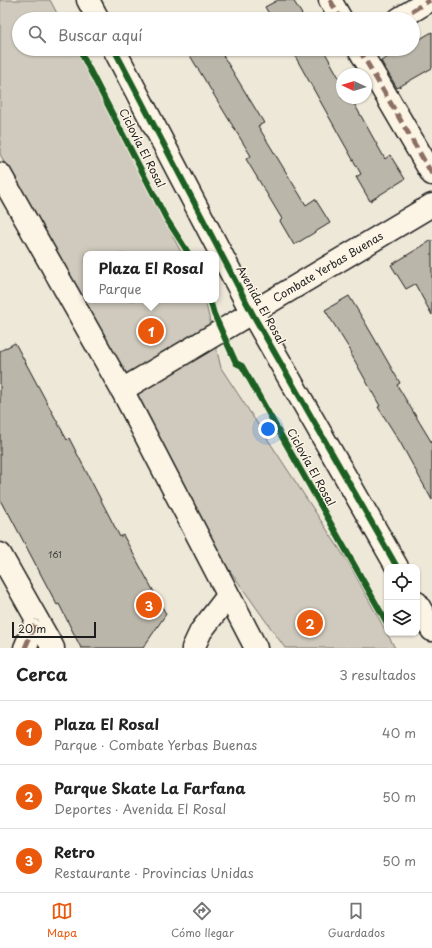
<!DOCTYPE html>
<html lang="es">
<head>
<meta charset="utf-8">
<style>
	:root { --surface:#fff; --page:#f2f2f2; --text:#222; --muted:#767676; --line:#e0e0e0; --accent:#ea580c }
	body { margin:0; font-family:"Playpen Sans",sans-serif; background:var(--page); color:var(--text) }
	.controls { position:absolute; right:12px; bottom:12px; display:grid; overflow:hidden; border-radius:8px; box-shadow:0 1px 3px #0004 }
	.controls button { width:36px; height:36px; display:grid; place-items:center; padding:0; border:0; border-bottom:1px solid var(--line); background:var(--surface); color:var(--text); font:20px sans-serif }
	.compass { position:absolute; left:336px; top:68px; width:36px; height:36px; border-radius:50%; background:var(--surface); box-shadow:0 1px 3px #0004; rotate:274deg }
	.scale { position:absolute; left:12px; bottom:10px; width:84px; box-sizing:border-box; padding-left:4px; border:2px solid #1c1c1c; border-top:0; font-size:11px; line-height:14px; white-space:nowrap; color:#1c1c1c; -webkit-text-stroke:3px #fcf5e5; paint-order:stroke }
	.you { position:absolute; left:268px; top:429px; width:14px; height:14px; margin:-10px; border:3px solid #fff; border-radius:50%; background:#1a73e8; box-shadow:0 0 0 6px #1a73e833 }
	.badge { display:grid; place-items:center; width:26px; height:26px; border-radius:50%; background:var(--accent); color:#fff; font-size:13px; font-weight:700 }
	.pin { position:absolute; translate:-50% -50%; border:2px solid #fff; box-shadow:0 1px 4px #0006 }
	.popup { position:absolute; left:83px; top:251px; width:136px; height:52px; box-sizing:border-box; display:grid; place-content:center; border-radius:8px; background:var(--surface); filter:drop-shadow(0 1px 3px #0005); font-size:13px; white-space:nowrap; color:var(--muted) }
	.popup b { font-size:15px; color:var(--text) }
	.popup::after { content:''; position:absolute; left:50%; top:100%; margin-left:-8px; border:8px solid transparent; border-top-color:var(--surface) }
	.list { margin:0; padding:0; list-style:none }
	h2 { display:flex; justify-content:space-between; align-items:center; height:52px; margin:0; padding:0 16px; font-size:17px }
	h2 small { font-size:13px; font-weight:400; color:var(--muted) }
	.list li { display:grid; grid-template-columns:26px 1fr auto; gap:12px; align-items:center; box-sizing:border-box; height:64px; padding:0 16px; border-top:1px solid var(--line) }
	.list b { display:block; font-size:15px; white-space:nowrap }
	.list p { margin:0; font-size:13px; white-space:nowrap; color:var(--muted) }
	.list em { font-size:13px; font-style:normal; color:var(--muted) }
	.icon { flex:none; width:22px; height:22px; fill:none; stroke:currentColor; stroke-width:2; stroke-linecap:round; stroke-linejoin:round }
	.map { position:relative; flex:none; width:432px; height:648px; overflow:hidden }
	.search { position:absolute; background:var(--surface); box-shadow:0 1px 3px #0004; left:12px; right:12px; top:12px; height:44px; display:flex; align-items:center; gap:10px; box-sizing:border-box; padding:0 14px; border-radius:22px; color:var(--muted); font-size:15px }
	.sheet { height:244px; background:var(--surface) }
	nav { display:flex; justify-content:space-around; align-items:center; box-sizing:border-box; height:56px; border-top:1px solid var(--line); background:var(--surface); font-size:11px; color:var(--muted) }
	nav a { display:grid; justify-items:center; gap:2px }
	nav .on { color:var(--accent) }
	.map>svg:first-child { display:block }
</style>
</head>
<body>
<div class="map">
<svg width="432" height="648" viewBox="0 0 432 648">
	<rect width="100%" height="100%" fill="#eee8d9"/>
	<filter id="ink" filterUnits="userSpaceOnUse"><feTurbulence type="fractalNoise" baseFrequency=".025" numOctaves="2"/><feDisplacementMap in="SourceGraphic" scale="8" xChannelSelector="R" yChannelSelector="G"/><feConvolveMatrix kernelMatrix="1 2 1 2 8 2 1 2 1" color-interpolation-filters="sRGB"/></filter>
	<g filter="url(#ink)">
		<!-- green -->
		<path fill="#cfcabd" stroke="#76736c" d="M0,0H50L60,19H19V49H75L182,254H86V300H205L221,368L348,562L395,648H285L164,478L0,154Z"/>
		<!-- building -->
		<g fill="#bab6aa" stroke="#1c1c1c">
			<path d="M278,0H293L305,19H272L265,7Z"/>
			<path d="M432,32V68L397,88L381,61L402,49H413V43Z"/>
			<path d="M186,49H219L264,123L258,126L306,205L315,199L330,223L294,245L280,221L282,219L246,159L251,156Z"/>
			<path d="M291,49H323L342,83V98H351L385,159L390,155L405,179L370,201L356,177L361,174Z"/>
			<path d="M432,240V315L415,284L406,289L391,265Z"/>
			<path d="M349,296L366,324L400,383L397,385L432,443V500L400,442L378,407L380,406L351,354L352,353L325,310Z"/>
			<path d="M15,343L67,440L69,438L120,537L123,535L166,614L143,648H81L59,604L57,605L8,512L7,513L0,500V351Z"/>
		</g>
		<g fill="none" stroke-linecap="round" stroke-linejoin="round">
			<!-- minor casing -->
			<g stroke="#1c1c1c" stroke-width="25">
				<g id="minor">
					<path d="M88,0L98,19"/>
					<path d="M330,0L341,19"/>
					<path d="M399,19L430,0"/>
					<path d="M114,49L252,313L397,567"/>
					<path d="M359,49L432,174"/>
					<path d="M0,174L122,390L256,648"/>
					<path id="s1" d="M122,390L432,205"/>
					<path d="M0,554L53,648"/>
					<path d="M417,603L432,630"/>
					<path d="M25,648L37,620"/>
					<path d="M193,648L201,631L228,596"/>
				</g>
			</g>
			<!-- minor -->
			<use href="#minor" stroke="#fcf5e5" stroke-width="22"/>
			<!-- quiet -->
			<g stroke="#8d6e63" stroke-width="5" stroke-dasharray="10 5" stroke-linecap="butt">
				<path d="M330,0L341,19"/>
				<path d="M399,19L430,0"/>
				<path d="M359,49L432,174"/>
				<path d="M25,648L37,620"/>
			</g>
			<!-- cycleway casing -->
			<g stroke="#fcf5e5" stroke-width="8">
				<g id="cycleway">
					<path d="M79,49L166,218L189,254"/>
					<path d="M114,49L252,313L397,567"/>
					<path d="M210,300L214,314L236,363L242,366L387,623"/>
				</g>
			</g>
			<!-- cycleway -->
			<use href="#cycleway" stroke="#1b5e20" stroke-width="6"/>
		</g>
	</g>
	<g text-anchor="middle" stroke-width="3" stroke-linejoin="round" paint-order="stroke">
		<!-- number labels -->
		<g font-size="9" fill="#444240">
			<text x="55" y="558">161</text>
		</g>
		<!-- street labels -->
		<g font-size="11" fill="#1c1c1c" stroke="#fcf5e5">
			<text transform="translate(142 148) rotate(63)" y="4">Ciclovía El Rosal</text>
			<text dy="4" stroke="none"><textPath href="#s1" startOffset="240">Combate Yerbas Buenas</textPath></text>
			<text transform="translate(261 305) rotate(61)" y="4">Avenida El Rosal</text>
			<text transform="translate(311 467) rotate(61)" y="4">Ciclovía El Rosal</text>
		</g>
	</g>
</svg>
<div class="controls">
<button><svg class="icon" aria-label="locate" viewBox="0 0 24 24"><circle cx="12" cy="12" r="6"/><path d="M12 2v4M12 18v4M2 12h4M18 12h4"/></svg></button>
<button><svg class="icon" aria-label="layers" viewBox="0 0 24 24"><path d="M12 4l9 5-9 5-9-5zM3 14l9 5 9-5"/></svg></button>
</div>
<svg class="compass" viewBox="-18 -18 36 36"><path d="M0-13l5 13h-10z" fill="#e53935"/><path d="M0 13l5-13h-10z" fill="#767676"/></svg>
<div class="scale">20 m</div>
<div class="you"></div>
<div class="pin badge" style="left:151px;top:331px">1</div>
<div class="popup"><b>Plaza El Rosal</b>Parque</div>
<div class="pin badge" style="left:310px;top:623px">2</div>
<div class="pin badge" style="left:149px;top:605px">3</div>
<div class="search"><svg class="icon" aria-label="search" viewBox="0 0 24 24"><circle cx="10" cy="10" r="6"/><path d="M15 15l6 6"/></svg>Buscar aquí</div>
</div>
<section class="sheet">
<h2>Cerca<small>3 resultados</small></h2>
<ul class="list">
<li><span class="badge">1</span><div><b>Plaza El Rosal</b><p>Parque · Combate Yerbas Buenas</p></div><em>40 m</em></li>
<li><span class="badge">2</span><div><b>Parque Skate La Farfana</b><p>Deportes · Avenida El Rosal</p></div><em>50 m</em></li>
<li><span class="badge">3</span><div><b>Retro</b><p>Restaurante · Provincias Unidas</p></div><em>50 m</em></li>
</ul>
</section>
<nav>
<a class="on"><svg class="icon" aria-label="map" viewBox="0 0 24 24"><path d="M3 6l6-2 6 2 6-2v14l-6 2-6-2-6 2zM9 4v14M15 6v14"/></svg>Mapa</a>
<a><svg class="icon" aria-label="directions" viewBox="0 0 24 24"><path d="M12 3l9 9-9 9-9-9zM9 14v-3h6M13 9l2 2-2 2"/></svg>Cómo llegar</a>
<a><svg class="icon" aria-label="saved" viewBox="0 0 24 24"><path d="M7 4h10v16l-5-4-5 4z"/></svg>Guardados</a>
</nav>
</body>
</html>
